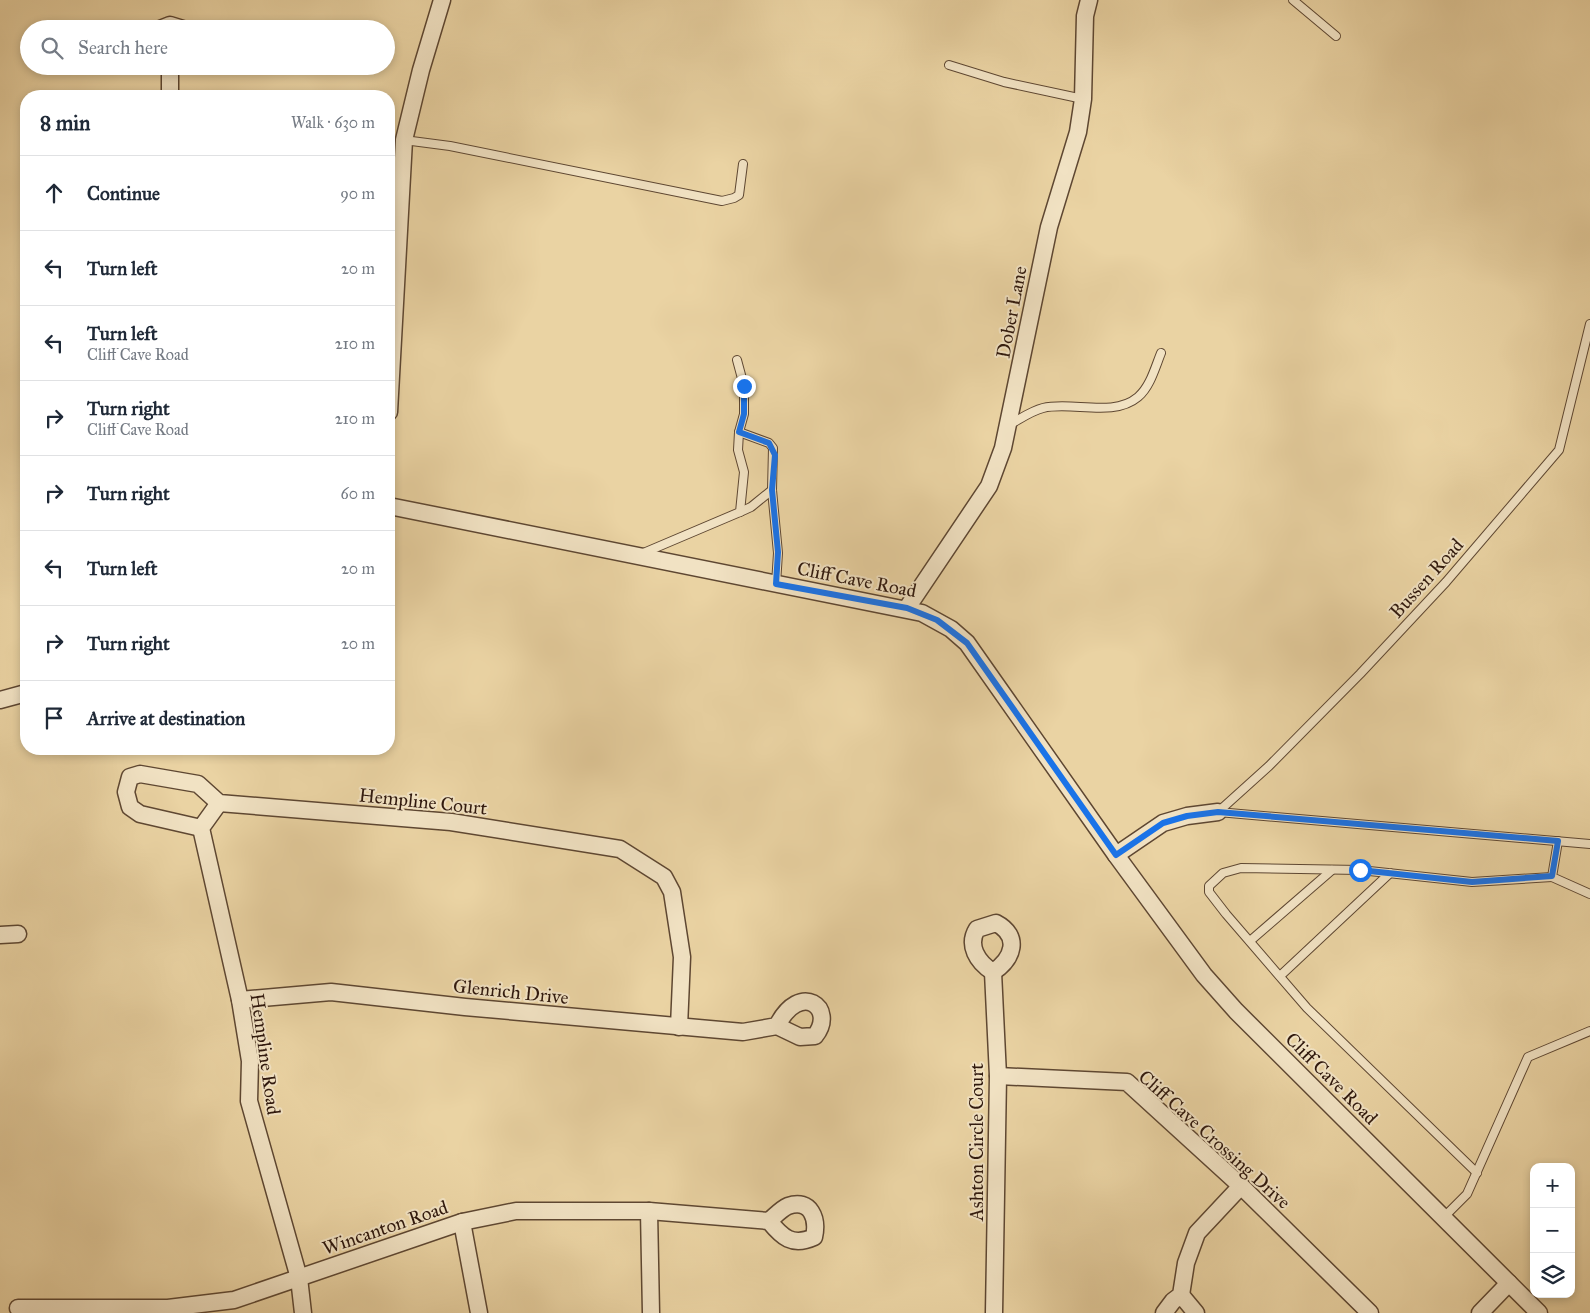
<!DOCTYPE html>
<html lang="en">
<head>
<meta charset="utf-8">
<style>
	:root { --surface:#fff; --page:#f6f6f7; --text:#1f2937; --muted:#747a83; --line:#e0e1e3 }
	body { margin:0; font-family:"IM FELL Great Primer",serif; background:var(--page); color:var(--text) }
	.controls { position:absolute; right:15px; bottom:15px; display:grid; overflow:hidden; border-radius:10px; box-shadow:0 2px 8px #0003 }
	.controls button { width:45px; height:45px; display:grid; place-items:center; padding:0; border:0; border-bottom:1px solid var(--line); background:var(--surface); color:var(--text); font:25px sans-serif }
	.stop { position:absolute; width:15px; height:15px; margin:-11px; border:4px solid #1a73e8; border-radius:50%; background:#fff }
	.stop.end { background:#1a73e8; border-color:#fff; box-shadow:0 1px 5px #0008 }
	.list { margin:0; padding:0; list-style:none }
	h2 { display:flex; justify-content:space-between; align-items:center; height:65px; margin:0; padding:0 20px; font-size:21px }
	h2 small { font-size:16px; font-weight:400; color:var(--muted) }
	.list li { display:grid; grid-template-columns:32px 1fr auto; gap:15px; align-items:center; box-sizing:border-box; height:75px; padding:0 20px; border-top:1px solid var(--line) }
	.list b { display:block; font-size:19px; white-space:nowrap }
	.list p { margin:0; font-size:16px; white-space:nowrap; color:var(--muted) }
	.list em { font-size:16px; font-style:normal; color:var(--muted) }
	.icon { flex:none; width:28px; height:28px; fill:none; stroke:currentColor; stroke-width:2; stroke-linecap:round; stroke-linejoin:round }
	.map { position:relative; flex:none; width:1590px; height:1313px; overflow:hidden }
	.search { position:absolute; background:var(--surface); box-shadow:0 2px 8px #0003; left:20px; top:20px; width:375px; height:55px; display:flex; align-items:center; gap:12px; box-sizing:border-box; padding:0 18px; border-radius:28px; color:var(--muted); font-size:19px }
	.panel { position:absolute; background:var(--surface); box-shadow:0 2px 8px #0003; left:20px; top:90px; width:375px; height:665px; border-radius:20px }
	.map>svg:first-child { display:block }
</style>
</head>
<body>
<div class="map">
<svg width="1590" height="1313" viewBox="0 0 1590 1313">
	<rect width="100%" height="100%" fill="#ead3a3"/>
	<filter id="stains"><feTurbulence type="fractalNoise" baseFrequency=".004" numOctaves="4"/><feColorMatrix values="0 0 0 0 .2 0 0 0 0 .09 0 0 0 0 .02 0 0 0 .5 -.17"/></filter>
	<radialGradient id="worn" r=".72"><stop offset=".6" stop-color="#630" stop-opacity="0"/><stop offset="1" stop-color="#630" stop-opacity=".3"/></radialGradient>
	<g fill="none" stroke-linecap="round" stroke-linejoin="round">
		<!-- service casing -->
		<g stroke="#5e4732" stroke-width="10">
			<g id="service">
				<path d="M1293,0L1336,36"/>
				<path d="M949,65L1004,82L1083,99"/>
				<path d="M404,140L450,146L722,201L734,198L739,195L743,164"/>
				<path d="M1009,425C1020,419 1031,411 1043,408C1072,401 1113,418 1138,397C1150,387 1155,368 1161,353"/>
				<path d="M739,432L769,443L773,448L772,490L778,553L776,584"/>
				<path d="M740,512L751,507L772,490"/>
				<path d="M641,554L740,512L744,472L738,450L739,432L744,414V386L737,360"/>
				<path d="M1218,812L1269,766L1360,674L1446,582L1559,450L1590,324"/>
				<path d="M1218,812L1590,844"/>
				<path d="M1558,841L1552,877L1590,894"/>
				<path d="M1250,941L1332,870"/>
				<path d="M1280,976L1390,873"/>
				<path d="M1477,1173L1307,1008L1226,914L1209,892V886L1223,873L1241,868L1360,870L1472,882L1552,877"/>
				<path d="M1443,1218L1467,1194L1528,1057L1590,1031"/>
			</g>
		</g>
		<!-- minor casing -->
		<g stroke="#5e4732" stroke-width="19">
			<g id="minor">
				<path d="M160,29L170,25L183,29"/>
				<path d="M170,96V66"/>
				<path d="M389,412L404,140L421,70L442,0"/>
				<path d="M389,506L922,613L951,629L967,643L1116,855L1163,823L1187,816L1218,812"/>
				<path d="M907,608L989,486L1003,448L1049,227L1078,132L1083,99L1085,16L1089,0"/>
				<path d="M0,700L26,693"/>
				<path d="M219,803L201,828L240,1000L250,1061L249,1101L299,1278L303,1313"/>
				<path d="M201,828L140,814L130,807L126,792L130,777L140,774L198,784L219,803L451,822L620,849L664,877L672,892L682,957L679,1027"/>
				<path d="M1116,855L1204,975L1236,1011L1539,1313"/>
				<path d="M996,923C1021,936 1013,959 993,972C977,962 967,945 977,929Z"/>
				<path d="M0,935L18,934"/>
				<path d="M993,972L998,1076L994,1313"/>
				<path d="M240,1000L331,992L465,1007L743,1032L777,1026L800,1037L815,1036C837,1008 800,980 777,1026"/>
				<path d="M998,1076L1127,1082L1241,1186L1370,1313"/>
				<path d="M649,1211L651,1313"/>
				<path d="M462,1222L479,1313"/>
				<path d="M1181,1295L1196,1313"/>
				<path d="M18,1308H168L234,1300L462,1222L516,1211H649L769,1221C775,1216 781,1209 788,1206C811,1198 818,1219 814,1237C792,1247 782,1237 769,1221"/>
				<path d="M1164,1313L1173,1301L1181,1295L1186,1263L1197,1233L1241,1186"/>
				<path d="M1480,1313L1509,1283"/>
			</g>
		</g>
		<!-- service -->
		<use href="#service" stroke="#f1e2c3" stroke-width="8"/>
		<!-- minor -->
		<use href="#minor" stroke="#f1e2c3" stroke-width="16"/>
	</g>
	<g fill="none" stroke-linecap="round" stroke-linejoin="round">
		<!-- route -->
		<path stroke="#1a73e8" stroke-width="6" d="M744,386V414L739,432L769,443L775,455L772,490L778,552L776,584L907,608L937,620L967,643L1116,855L1163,823L1187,816L1218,812L1558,841L1552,876L1472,882L1360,870"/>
	</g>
	<g text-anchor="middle" stroke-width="4" stroke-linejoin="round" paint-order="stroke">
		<!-- street labels -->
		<g font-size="19" fill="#2f180d" stroke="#f1e2c3">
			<text transform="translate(1011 312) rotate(-79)" y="7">Dober Lane</text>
			<text transform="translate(1426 578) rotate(-48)" y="7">Bussen Road</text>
			<text transform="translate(857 579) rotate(11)" y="7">Cliff Cave Road</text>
			<text transform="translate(423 801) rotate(6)" y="7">Hempline Court</text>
			<text transform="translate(511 991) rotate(6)" y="7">Glenrich Drive</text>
			<text transform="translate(266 1054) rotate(82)" y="7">Hempline Road</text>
			<text transform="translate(1332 1078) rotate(45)" y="7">Cliff Cave Road</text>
			<text transform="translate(1215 1139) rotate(42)" y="7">Cliff Cave Crossing Drive</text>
			<text transform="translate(976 1142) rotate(-90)" y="7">Ashton Circle Court</text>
			<text transform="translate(385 1227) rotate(-19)" y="7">Wincanton Road</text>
		</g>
	</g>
	<rect width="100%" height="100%" filter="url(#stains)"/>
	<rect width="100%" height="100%" fill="url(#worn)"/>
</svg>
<div class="controls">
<button>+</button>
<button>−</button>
<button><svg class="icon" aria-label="layers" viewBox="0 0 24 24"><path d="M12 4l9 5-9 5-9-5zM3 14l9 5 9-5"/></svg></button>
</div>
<div class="stop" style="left:1360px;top:870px"></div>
<div class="stop end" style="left:744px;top:386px"></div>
<div class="search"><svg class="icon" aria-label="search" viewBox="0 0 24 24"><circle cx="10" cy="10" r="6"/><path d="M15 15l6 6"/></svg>Search here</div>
<section class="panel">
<h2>8 min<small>Walk · 630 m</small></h2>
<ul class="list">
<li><svg class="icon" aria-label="ahead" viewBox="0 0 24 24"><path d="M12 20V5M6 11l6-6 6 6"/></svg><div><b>Continue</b></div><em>90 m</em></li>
<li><svg class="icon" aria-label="left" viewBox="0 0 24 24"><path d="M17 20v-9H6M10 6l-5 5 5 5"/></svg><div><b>Turn left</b></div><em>20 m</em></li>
<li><svg class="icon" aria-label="left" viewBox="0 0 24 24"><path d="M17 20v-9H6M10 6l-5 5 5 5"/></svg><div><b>Turn left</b><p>Cliff Cave Road</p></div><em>210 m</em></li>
<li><svg class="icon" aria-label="right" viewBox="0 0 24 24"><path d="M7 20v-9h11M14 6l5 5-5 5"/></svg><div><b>Turn right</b><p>Cliff Cave Road</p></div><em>210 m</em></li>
<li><svg class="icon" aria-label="right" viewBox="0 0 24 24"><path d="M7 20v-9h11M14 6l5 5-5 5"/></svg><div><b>Turn right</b></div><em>60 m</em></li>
<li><svg class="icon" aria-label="left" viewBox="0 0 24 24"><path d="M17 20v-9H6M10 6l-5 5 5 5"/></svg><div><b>Turn left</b></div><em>20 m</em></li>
<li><svg class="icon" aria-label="right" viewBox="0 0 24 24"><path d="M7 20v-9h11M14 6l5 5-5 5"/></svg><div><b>Turn right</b></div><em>20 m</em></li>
<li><svg class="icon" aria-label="arrive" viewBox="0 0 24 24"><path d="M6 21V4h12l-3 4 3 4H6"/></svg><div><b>Arrive at destination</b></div></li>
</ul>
</section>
</div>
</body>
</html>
